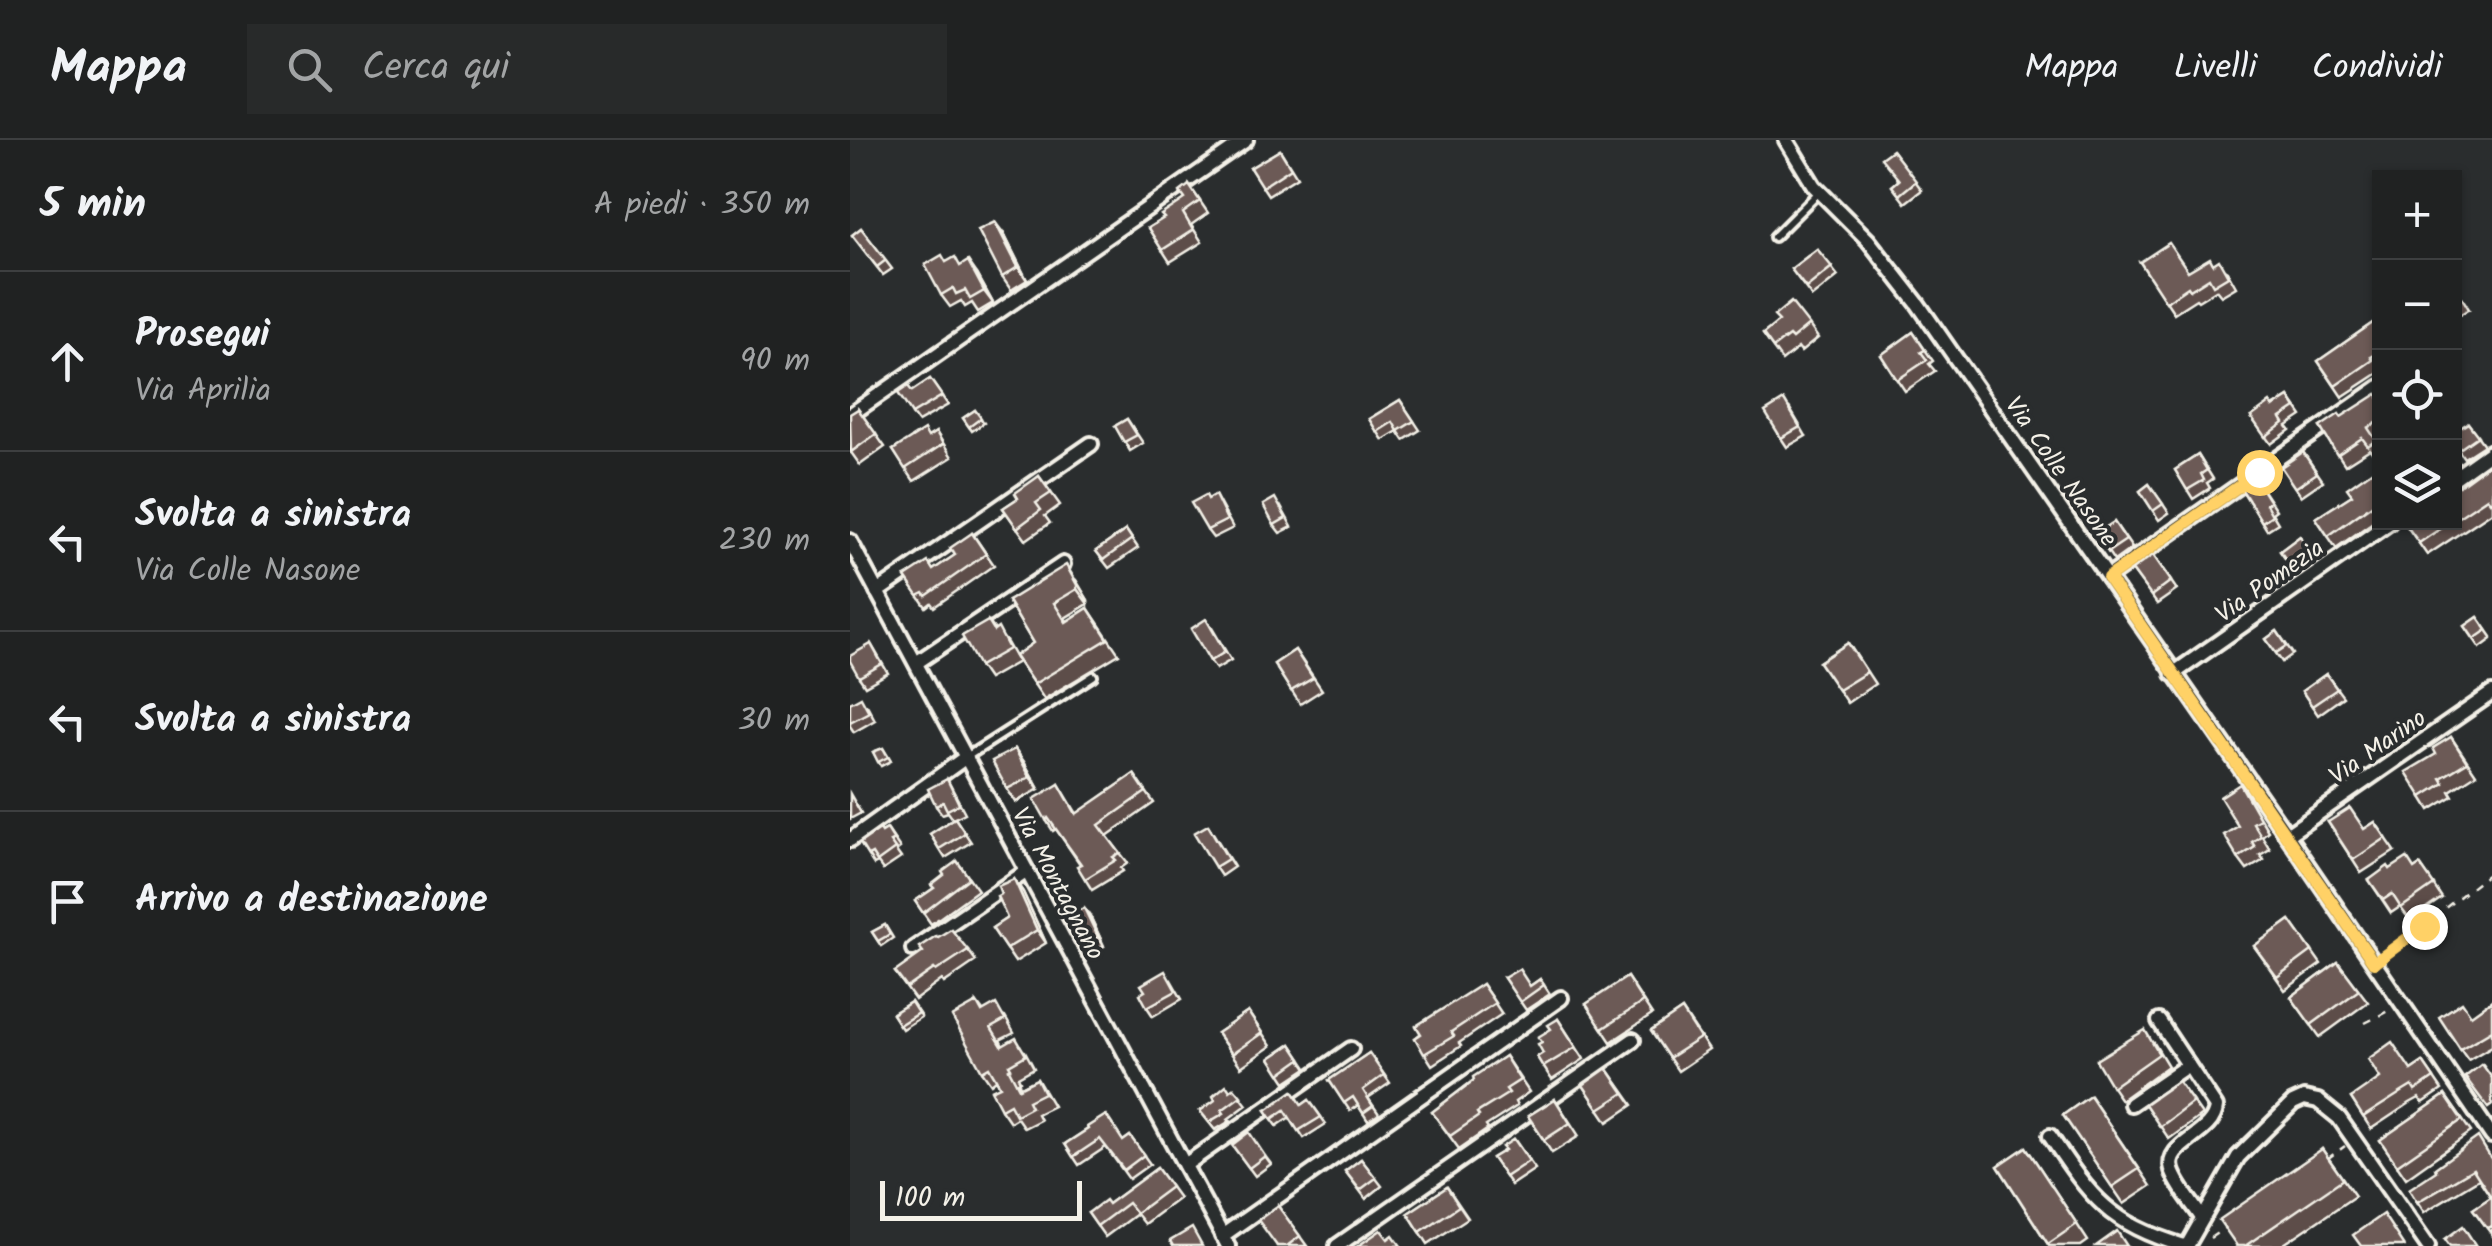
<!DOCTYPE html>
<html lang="it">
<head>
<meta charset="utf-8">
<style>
	:root { --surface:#202222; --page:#282a2a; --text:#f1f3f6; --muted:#a2a4a5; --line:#3d3f40 }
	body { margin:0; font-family:Kalam,sans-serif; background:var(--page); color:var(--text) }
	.controls { position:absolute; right:30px; top:30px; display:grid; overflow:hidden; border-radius:0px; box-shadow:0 2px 8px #0004 }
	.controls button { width:90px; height:90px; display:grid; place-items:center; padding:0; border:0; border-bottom:2px solid var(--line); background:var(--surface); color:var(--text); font:50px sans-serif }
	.scale { position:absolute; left:30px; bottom:25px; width:202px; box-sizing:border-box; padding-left:10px; border:5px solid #f4f1e8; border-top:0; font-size:28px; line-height:35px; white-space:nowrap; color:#f4f1e8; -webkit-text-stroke:8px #2a2d2e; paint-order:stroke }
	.stop { position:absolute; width:30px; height:30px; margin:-22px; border:8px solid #ffd166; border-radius:50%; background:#fff }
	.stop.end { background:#ffd166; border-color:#fff; box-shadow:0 2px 10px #0008 }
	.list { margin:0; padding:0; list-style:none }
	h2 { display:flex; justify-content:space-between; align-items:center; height:130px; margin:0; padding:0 40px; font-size:42px }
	h2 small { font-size:32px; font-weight:400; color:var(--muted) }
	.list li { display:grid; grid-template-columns:65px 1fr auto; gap:30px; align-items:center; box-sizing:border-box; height:180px; padding:0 40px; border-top:2px solid var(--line) }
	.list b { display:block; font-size:38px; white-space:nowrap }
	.list p { margin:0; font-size:32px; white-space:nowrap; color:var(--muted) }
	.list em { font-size:32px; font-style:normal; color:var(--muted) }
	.icon { flex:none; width:55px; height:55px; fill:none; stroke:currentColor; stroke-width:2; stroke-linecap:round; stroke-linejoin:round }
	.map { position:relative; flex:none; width:1642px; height:1106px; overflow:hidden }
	header { display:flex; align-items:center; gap:60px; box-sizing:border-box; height:140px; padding:0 50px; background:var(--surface); border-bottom:2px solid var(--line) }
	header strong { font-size:48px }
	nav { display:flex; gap:55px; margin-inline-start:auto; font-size:35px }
	.search { width:700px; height:90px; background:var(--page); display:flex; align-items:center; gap:25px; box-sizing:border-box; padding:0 35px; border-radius:0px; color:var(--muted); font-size:38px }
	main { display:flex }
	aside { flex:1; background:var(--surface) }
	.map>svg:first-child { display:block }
</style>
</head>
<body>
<header>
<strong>Mappa</strong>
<div class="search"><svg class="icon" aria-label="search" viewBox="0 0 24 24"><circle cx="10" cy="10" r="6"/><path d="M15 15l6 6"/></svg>Cerca qui</div>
<nav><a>Mappa</a><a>Livelli</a><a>Condividi</a></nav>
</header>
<main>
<aside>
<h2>5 min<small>A piedi · 350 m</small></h2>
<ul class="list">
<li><svg class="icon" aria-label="ahead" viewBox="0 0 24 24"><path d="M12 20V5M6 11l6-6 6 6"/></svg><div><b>Prosegui</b><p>Via Aprilia</p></div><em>90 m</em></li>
<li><svg class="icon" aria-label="left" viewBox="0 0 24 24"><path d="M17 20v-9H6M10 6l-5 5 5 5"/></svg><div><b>Svolta a sinistra</b><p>Via Colle Nasone</p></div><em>230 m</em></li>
<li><svg class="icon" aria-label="left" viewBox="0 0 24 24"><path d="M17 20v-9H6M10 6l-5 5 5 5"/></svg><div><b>Svolta a sinistra</b></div><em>30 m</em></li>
<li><svg class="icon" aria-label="arrive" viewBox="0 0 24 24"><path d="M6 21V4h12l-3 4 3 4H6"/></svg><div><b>Arrivo a destinazione</b></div></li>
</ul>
</aside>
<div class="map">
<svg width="1642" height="1106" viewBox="0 0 1642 1106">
	<rect width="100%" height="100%" fill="#2a2d2e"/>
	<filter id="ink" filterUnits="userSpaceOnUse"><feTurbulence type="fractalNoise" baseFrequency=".01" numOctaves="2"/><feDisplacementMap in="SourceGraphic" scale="20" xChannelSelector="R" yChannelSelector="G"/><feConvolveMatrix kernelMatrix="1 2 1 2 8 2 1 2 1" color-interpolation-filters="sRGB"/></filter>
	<g filter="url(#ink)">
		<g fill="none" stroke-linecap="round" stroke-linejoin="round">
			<!-- service casing -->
			<g stroke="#f4f1e8" stroke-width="14">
				<g id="service">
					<path d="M924,97L968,53"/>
					<path d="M118,616L243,536"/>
				</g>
			</g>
			<!-- minor casing -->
			<g stroke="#f4f1e8" stroke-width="20">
				<g id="minor">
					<path d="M936,0L964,46L1018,100L1068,164L1437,695L1642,996"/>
					<path d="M0,275L396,0"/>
					<path d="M1604,338L1642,311"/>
					<path d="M0,401L378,1106"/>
					<path d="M1258,437L1530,247"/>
					<path d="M27,452L241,304"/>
					<path d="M66,523L213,424"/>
					<path d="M1323,534L1540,382"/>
					<path d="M1437,695L1642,553"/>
					<path d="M0,700L116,617"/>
					<path d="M63,809L177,731"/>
					<path d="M1309,881L1366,967C1364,996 1314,1003 1322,1030C1327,1046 1343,1064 1352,1078"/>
					<path d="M1281,964L1338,925"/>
					<path d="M1200,996C1242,1059 1259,1083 1334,1106"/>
					<path d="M335,1025L501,909"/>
					<path d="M372,1096L711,858"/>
					<path d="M487,1106L783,900"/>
					<path d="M1337,1106L1388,1017L1443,963L1454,958L1468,961L1489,978L1578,1106"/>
				</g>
			</g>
			<!-- path -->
			<g stroke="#f4f1e8" stroke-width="2.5" stroke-dasharray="8 8" stroke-linecap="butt">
				<path d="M1533,817L1642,731"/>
				<path d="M1515,883L1540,870"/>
				<path d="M1477,1019L1495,1006"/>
				<path d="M1360,1098L1375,1088"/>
			</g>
			<!-- service -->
			<use href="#service" stroke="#2a2d2e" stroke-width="6"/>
			<!-- minor -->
			<use href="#minor" stroke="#2a2d2e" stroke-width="12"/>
		</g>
		<!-- wall -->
		<g fill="#5d4d4a" stroke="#f4f1e8" stroke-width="2.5">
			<path d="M430,10L447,37L418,55L400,28Z"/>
			<path d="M1042,10L1072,50L1055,63L1042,46L1048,41Z"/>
			<path d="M339,45L358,73L341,85L352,102L320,122L298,88L314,78L335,59Z"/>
			<path d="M11,88L42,129L33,135L2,95Z"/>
			<path d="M154,94L177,140L161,150L152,137Z"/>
			<path d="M967,109L988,136L962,157L941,129Z"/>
			<path d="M97,122L111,126L127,134L143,163L128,172L122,163L115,167L111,161L100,167L91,155Z"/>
			<path d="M1290,122L1338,131L1364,123L1377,131L1386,147L1371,156L1366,150L1348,161L1346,159L1324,173Z"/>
			<path d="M1604,145L1619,169L1604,178Z"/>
			<path d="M1530,178V232L1492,257L1468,221Z"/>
			<path d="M929,182L959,185L968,198L951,212L948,208L932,221L913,194Z"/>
			<path d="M1063,192L1083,221L1079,224L1085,231L1055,251L1031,215Z"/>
			<path d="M80,239L98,265L68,282L62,274V251Z"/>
			<path d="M1439,257L1452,276L1437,286L1440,290L1421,304L1401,277L1423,267Z"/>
			<path d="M1530,259V296L1526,299L1530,304V313L1525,317L1520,309L1495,325L1470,287Z"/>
			<path d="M550,260L570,290L554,300L548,291L533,300L519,279Z"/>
			<path d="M8,269L35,307L10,325L0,311Z"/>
			<path d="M940,269L956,296L937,307L931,298Z"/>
			<path d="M125,270L134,283L122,291L113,278Z"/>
			<path d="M277,279L293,303L280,311L265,286Z"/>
			<path d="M1618,283L1634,305L1614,318L1604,304Z"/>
			<path d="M86,292L102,317L64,341L43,310L78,297Z"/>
			<path d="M1453,312L1473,341L1451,356L1431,327Z"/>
			<path d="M1348,315L1363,339L1357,343L1360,348L1343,359L1325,330Z"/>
			<path d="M1642,322V372L1577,415L1554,382H1604V344L1609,346Z"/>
			<path d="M1530,325V377L1486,408L1466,378L1502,355Z"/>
			<path d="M189,336L210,365L195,376L200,383L176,400L153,368L168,358Z"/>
			<path d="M1406,340L1426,370L1422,373L1428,383L1417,390L1389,345L1401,344Z"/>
			<path d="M1299,344L1319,373L1309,380L1290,351Z"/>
			<path d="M365,355L383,388L363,398L357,390L359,359Z"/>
			<path d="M431,367L442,387L430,393L424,385Z"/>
			<path d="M1264,382L1282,408L1264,421L1246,394Z"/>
			<path d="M276,390L288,408L259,428L246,411Z"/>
			<path d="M122,393L144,425L84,467L81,463L76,467L55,437L83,430L105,415Z"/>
			<path d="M1450,396L1467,421L1447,435L1430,411Z"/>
			<path d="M1303,415L1327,450L1307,464L1282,430Z"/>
			<path d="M226,440L238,460V464L215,478L217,481L238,468L269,514L194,559L165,516L183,503L158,461Z"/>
			<path d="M1628,477L1642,497V499L1630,508L1615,486Z"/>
			<path d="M138,481L145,490L156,501L168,522L138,539L129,526Z"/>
			<path d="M362,488L381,520L366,529L360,521Z"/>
			<path d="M1427,491L1443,514L1432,522L1416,499Z"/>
			<path d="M998,503L1025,544L997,563L969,522Z"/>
			<path d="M21,504L38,533L15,546L9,537Z"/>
			<path d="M445,510L472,550L450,564L424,524Z"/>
			<path d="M1476,534L1493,557L1468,575L1452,551Z"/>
			<path d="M0,563L17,565L25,580L4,592L0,586Z"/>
			<path d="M1601,597L1626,634L1600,651L1603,656L1580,670L1572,657L1586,614Z"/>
			<path d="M33,608L41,621L31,626L23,612Z"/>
			<path d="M165,609L174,622L189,649L166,662L157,649Z"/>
			<path d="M284,634L304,663L257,696L278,723L271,728L273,731L242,750L235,739L230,724L206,689L203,691L196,680L209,644L227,674Z"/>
			<path d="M97,639L115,673L103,679L98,672L92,674L86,666Z"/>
			<path d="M1390,644L1418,691L1412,696L1420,709L1410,715L1414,720L1397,730L1388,718Z"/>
			<path d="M0,654L11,673L0,679Z"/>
			<path d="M105,678L121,702L95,718L80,694Z"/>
			<path d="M1478,682L1514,689L1525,682L1545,711L1511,733Z"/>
			<path d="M358,685L384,727L371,736L365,727Z"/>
			<path d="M37,689L50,708L46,711L51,718L33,730L28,723L24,725L10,703Z"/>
			<path d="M107,721L128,750L81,784L65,761L84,748Z"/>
			<path d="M1570,725L1592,758L1560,780L1550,767L1541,773L1519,740L1540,729H1564Z"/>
			<path d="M164,739L173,752L196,803L165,822L142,788L157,778L151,754Z"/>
			<path d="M240,776L254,806L242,811L236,803Z"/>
			<path d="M1440,780L1471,824L1435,850L1404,806Z"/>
			<path d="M35,785L43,798L31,806L22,792Z"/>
			<path d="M118,810L126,821L94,843L92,840L65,860L45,832Z"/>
			<path d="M1488,822L1518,862L1470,897L1441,857Z"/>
			<path d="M777,837L802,875L761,902L736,864Z"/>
			<path d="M654,838L680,846L690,839L700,854L676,870Z"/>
			<path d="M321,840L332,859L303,876L297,867Z"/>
			<path d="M632,844L652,874L609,903L611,906L582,925L565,898Z"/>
			<path d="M1642,860V906L1618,920L1610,909Z"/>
			<path d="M61,862L71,877L52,889L42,874Z"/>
			<path d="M127,863L133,871L155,877L164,893L150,900L153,906L175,911L184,928L168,937L170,941L168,942L171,947L187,939L203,966L187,974L190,980L174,988L167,978L160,982L151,969L150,946L146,940L141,944L132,931Z"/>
			<path d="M832,870L859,910L828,931L801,891Z"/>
			<path d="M398,872L421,906L391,927L367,893Z"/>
			<path d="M708,879L734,919L702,940L687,917L693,913L692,902Z"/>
			<path d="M1304,903L1318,926L1271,960L1262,947Z"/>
			<path d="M441,904L457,928L436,942L420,918Z"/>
			<path d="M519,913L540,943L518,958L529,974L518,981L508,965L500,971L479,940Z"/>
			<path d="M655,916L679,952L665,962L667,966L636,986L638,989L609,1009L582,972Z"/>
			<path d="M1573,922L1592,950L1573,963L1569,958L1560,963L1521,989L1501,958L1561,930Z"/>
			<path d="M757,928L783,965L758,982L733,945Z"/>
			<path d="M1328,941L1352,975L1319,999L1295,964Z"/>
			<path d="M384,948L397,965L378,979L380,981L365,990L350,971Z"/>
			<path d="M1595,955L1621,992L1556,1038L1530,1000Z"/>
			<path d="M1240,956L1301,1046L1274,1064L1213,975Z"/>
			<path d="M705,959L729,996L702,1013L678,976Z"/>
			<path d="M459,960L476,984L454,998L440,977L427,986L416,970L452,965Z"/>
			<path d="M238,989L273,1001L280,996L300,1024L279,1039L256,1007L229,1025L215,1004Z"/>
			<path d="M664,999L685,1029L661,1045L642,1018L655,1010Z"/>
			<path d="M382,1005L415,1016L421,1024L405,1036Z"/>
			<path d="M1176,1007L1238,1101L1231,1106H1199L1148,1026Z"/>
			<path d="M1472,1009L1505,1056L1431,1106H1387Z"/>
			<path d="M1642,1018V1095L1623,1069L1641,1057L1629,1039L1574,1072L1559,1049Z"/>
			<path d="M511,1019L532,1046L516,1059L495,1031Z"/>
			<path d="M307,1028L329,1058L294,1084L286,1074L255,1097L238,1073L258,1064Z"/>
			<path d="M597,1047L618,1078L578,1104L558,1073Z"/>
			<path d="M428,1066L457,1106H427Z"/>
		</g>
		<!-- shaded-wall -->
		<g fill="#4c3f3c" stroke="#f4f1e8" stroke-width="2.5">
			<path d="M145,82L154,94L177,140L168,127Z"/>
			<path d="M118,121L127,134L143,163L134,151Z"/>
			<path d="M216,425L238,460V464L227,449Z"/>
			<path d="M165,609L174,622L189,649L180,637Z"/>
			<path d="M164,739L173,752L196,803L187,790Z"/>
			<path d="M234,768L240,776L254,806L248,797Z"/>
		</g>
		<!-- building -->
		<g fill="#6c5a56" stroke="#f4f1e8" stroke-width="2.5">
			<path d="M430,10L441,28L412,47L400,28Z"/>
			<path d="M1042,10L1066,41L1049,55L1042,46L1049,40L1031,18Z"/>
			<path d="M339,45L350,61L333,73L343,90L312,110L298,88L314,78L311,75L335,59L330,52Z"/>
			<path d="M145,82L168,127L152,137L128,90Z"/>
			<path d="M11,88L36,120L27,127L2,95Z"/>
			<path d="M1319,103L1338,131L1360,118L1363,124L1369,120L1378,136L1363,145L1359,138L1340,150L1338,147L1316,162L1290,122Z"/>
			<path d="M967,109L982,127L956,148L941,129Z"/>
			<path d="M92,115L96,122L105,117L110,126L118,121L134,151L120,159L115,150L106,154L103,148L91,155L75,125Z"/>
			<path d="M1604,148L1610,157L1604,160Z"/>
			<path d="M941,162L959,185L942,199L939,196L923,208L913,194L929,181L924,176Z"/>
			<path d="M1530,178V212L1521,217L1523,220L1485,246L1468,221Z"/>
			<path d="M1063,192L1075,210L1071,212L1077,220L1047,240L1031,215Z"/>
			<path d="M80,239L92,256L62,274L48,253L58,246L62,251Z"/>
			<path d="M1527,254L1530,259V281L1518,288L1526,300L1518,306L1512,298L1487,315L1470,287L1489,274L1491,277Z"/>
			<path d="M1439,257L1446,268L1431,278L1434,283L1415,297L1401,277L1420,263L1423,267Z"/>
			<path d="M550,260L564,281L548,291L543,282L527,292L519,279Z"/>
			<path d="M934,260L950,287L931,298L915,272Z"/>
			<path d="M8,269L26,294L1,312L0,274Z"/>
			<path d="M125,270L131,278L119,287L113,278Z"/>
			<path d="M277,279L287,295L274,302L265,286Z"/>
			<path d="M1618,283L1628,296L1608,310L1604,304V292Z"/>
			<path d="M74,290L78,297L86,292L93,304L55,329L43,310Z"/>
			<path d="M1453,312L1467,333L1445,348L1431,327Z"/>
			<path d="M1348,315L1357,330L1351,334L1354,340L1337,350L1325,330Z"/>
			<path d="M1642,322V360L1640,362L1637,358L1604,380V344L1606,342L1609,346Z"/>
			<path d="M1530,325V359L1478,396L1466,378L1502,355L1497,348Z"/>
			<path d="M189,336L201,353L186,363L191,370L167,388L153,368L168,358L165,353Z"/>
			<path d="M1398,339L1401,344L1406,340L1420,362L1416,364L1422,375L1412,382L1389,345Z"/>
			<path d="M1299,344L1313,364L1303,371L1290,351Z"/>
			<path d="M356,355L358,359L365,355L377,380L357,390L341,363Z"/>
			<path d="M425,358L436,378L424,385L413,365Z"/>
			<path d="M1264,382L1276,400L1258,412L1246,394Z"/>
			<path d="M1554,382H1600L1569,403Z"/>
			<path d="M276,390L282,399L253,420L246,411Z"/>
			<path d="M122,393L136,414L76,456L74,453L68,456L55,437L78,422L83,430L105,415L100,408Z"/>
			<path d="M1450,396L1461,412L1441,427L1430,411Z"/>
			<path d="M1303,415L1321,441L1301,456L1282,430Z"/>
			<path d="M216,425L227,445V449L204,463L216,482L238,468L258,499L184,544L165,516L183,503L158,461Z"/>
			<path d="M1628,477L1637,490L1624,499L1615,486Z"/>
			<path d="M356,479L375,512L360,521L341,489Z"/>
			<path d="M138,481L144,491L148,488L159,509L129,526L112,496Z"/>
			<path d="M1427,491L1437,506L1426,513L1416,499Z"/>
			<path d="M998,503L1017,532L988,550L969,522Z"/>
			<path d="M21,504L32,524L9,537L0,521V516Z"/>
			<path d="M445,510L463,538L441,551L424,524Z"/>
			<path d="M1476,534L1487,549L1462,566L1452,551Z"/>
			<path d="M11,557L19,572L0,582V563Z"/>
			<path d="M1601,597L1617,622L1591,638L1594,643L1572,657L1556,632L1586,614L1583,608Z"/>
			<path d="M33,608L38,617L28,622L23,612Z"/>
			<path d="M165,609L180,637L157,649L142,621Z"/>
			<path d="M284,634L296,652L249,685L270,713L263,717L266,720L235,739L227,726L231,724L198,678L196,680L184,659L209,644L226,674Z"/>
			<path d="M97,639L109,664L97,670L93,662L86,666L78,649Z"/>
			<path d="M1390,644L1410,679L1403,683L1411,696L1402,702L1405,707L1388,718L1374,695L1388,686L1370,657Z"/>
			<path d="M1500,668L1514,689L1525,682L1536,698L1503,720L1478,682Z"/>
			<path d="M105,678L115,693L89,709L80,694Z"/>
			<path d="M358,685L378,719L365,727L344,693Z"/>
			<path d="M30,689L32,692L37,689L44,700L40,702L45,709L27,722L22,714L18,716L10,703Z"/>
			<path d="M1557,718L1564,729L1570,725L1584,745L1551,768L1542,754L1533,760L1519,740L1538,726L1540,729Z"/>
			<path d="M107,721L119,738L73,773L65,761L84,748L81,745L94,735L92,732Z"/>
			<path d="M164,739L187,790L156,809L142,788L157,778L147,756L151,754L148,746Z"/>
			<path d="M234,768L248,797L236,803L222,773Z"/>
			<path d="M1440,780L1462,811L1427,837L1404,806Z"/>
			<path d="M35,785L40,794L28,801L22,792Z"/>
			<path d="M101,789L118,810L86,831L84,829L57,848L45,832L73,812L69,807L86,796L88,797Z"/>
			<path d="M1488,822L1509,850L1461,885L1441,857Z"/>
			<path d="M669,829L680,846L690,839L694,845L670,862L654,838Z"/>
			<path d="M315,831L326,851L297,867L290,854L295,851L291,845Z"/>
			<path d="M777,837L793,862L752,889L736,864Z"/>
			<path d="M632,844L645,863L601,892L604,896L574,914L565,898L571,894L566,886Z"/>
			<path d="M1642,860V890L1610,909L1589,877L1612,862L1621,875Z"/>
			<path d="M61,862L68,873L49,885L42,874Z"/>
			<path d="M127,863L132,872L146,864L155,880L141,888L152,906L166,898L176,915L159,925L161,928L159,929L169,948L187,939L194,953L178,961L181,967L166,975L160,964L151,969L141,950L150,946L139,927L132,931L102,877Z"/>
			<path d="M832,870L850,898L819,918L801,891Z"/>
			<path d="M398,872L412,893L382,914L367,893Z"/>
			<path d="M708,879L726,907L693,927L687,917L693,913L688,904L692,902L688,897L701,889L698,885Z"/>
			<path d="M1295,890L1309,914L1262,947L1246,920Z"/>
			<path d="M1542,902L1561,930L1573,922L1584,938L1565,951L1562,946L1552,952L1513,977L1501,958L1530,938L1518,919Z"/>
			<path d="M441,904L451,919L430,934L420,918Z"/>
			<path d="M519,913L534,935L513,950L523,966L513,973L503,957L494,963L479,940Z"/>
			<path d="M655,916L670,940L656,949L659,953L627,973L629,976L600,996L582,972L624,940L623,937Z"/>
			<path d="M1632,924L1642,938V965L1638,968L1615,937Z"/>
			<path d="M757,928L774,953L749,969L733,945Z"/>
			<path d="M1328,941L1343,962L1310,987L1295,964Z"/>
			<path d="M376,945L380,951L384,948L391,956L372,970L374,973L359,982L350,971L365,960L363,956Z"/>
			<path d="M443,951L452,965L459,960L471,977L448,991L435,970L422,979L416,970Z"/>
			<path d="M1595,955L1612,980L1547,1025L1530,1000Z"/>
			<path d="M1240,956L1289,1029L1262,1047L1213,975Z"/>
			<path d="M705,959L720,983L694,1000L678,976Z"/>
			<path d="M256,975L273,1001L280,996L294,1015L274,1030L250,999L223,1017L215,1004L238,989L237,987Z"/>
			<path d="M399,992L415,1016L399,1028L382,1005Z"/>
			<path d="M1628,997L1642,1020V1086L1637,1088L1623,1069L1641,1057L1623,1029L1567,1062L1559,1049L1586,1031L1585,1028Z"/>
			<path d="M664,999L679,1021L655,1037L642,1018L655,1010L652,1007Z"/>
			<path d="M1176,1007L1227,1084L1198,1104L1148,1026Z"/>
			<path d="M1472,1009L1493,1039L1395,1106H1387L1369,1080Z"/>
			<path d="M511,1019L526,1038L510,1050L495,1031Z"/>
			<path d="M307,1028L321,1047L286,1073L278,1063L247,1086L238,1073L255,1060L258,1064Z"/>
			<path d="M597,1047L609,1066L570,1092L558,1073Z"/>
			<path d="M428,1066L450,1096L437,1106H427L408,1080Z"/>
			<path d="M1533,1074L1554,1106H1511L1503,1095Z"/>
			<path d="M1613,1086L1626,1106H1600L1595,1099Z"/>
			<path d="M342,1088L352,1106H323L320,1101Z"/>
			<path d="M531,1090L538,1099L543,1095L551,1106H508Z"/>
			<path d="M1267,1091L1277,1106H1246Z"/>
		</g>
	</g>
	<g fill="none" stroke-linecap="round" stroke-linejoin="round" filter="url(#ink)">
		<!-- route -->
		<path stroke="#ffd166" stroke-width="12" d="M1409,332L1258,438L1524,823L1574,786"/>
	</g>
	<g text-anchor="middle" stroke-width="8" stroke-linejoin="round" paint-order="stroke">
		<!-- street labels -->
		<g font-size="25" fill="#f4f1e8" stroke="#2a2d2e">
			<text transform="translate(1212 331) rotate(55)" y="9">Via Colle Nasone</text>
			<text transform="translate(1419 440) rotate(-35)" y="9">Via Pomezia</text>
			<text transform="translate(1527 606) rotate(-35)" y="9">Via Marino</text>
			<text transform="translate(209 743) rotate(62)" y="9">Via Montagnano</text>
		</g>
	</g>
</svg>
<div class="controls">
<button>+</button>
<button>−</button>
<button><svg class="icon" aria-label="locate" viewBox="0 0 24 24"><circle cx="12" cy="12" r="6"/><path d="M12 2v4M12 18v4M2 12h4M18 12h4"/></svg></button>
<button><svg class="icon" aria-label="layers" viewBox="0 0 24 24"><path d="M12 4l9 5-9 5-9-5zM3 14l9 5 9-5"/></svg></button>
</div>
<div class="scale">100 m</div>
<div class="stop" style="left:1409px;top:332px"></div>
<div class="stop end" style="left:1574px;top:786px"></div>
</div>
</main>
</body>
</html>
